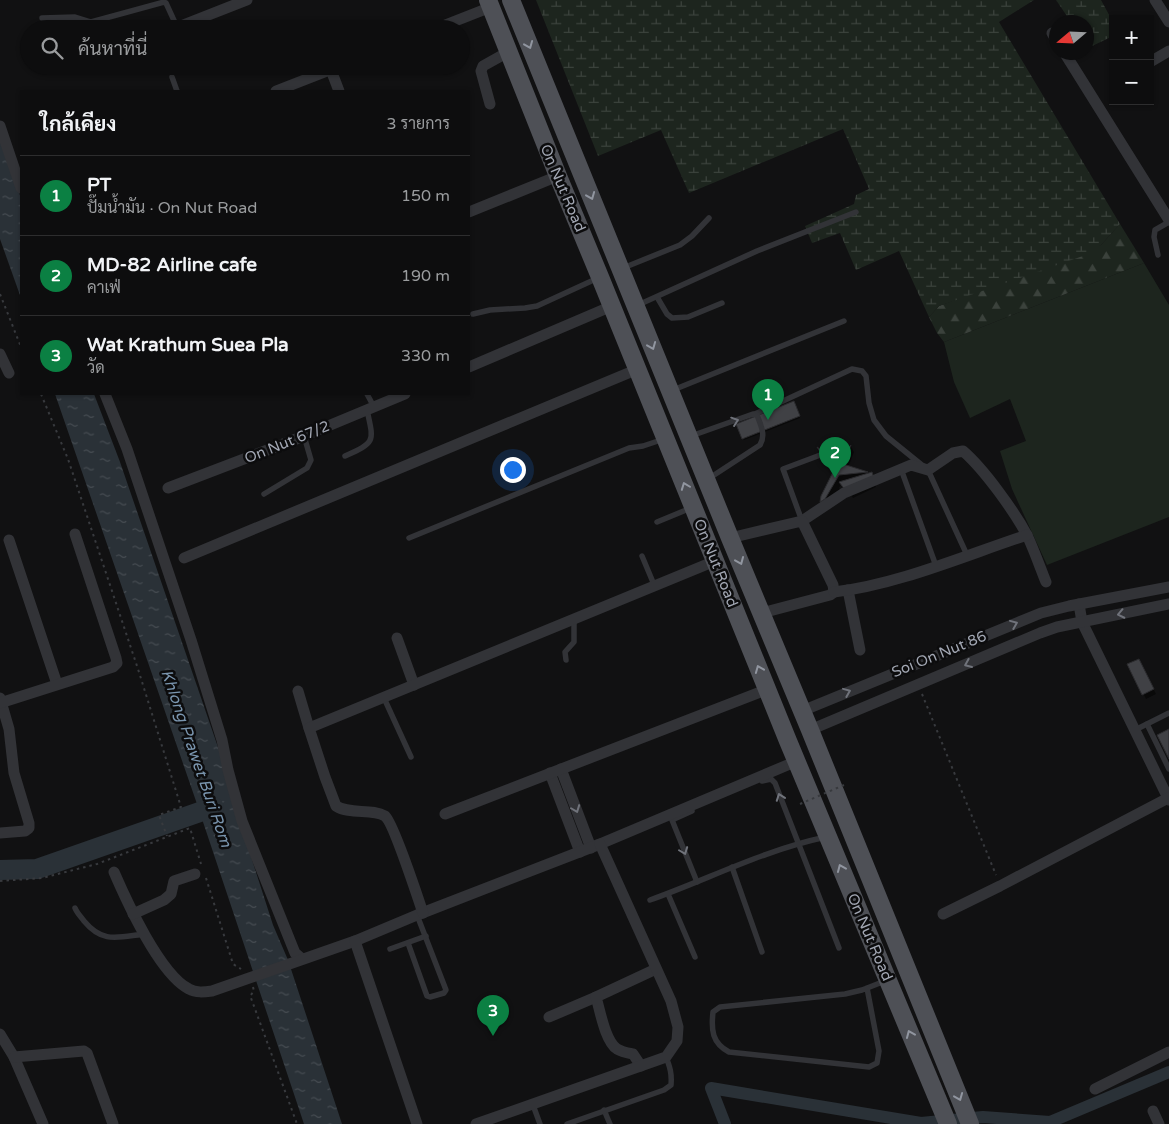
<!DOCTYPE html>
<html lang="th">
<head>
<meta charset="utf-8">
<style>
	:root { --surface:#0d0d0e; --page:#1b1b1c; --text:#f1f3f6; --muted:#9a9c9e; --line:#2d2d2e; --accent:#0b8043 }
	body { margin:0; font-family:"Varela Round",Sarabun,sans-serif; background:var(--page); color:var(--text) }
	.controls { position:absolute; right:15px; top:15px; display:grid; overflow:hidden; border-radius:0px; box-shadow:0 1px 4px #0004 }
	.controls button { width:45px; height:45px; display:grid; place-items:center; padding:0; border:0; border-bottom:1px solid var(--line); background:var(--surface); color:var(--text); font:25px sans-serif }
	.compass { position:absolute; left:1049px; top:15px; width:45px; height:45px; border-radius:50%; background:var(--surface); box-shadow:0 1px 4px #0004; rotate:251deg }
	.you { position:absolute; left:512px; top:469px; width:18px; height:18px; margin:-12px; border:4px solid #fff; border-radius:50%; background:#1a73e8; box-shadow:0 0 0 8px #1a73e833 }
	.badge { display:grid; place-items:center; width:32px; height:32px; border-radius:50%; background:var(--accent); color:#fff; font-size:16px; font-weight:700 }
	.pin { position:absolute; translate:-50% -41px; filter:drop-shadow(0 1px 2px #0008) }
	.pin::after { content:''; position:absolute; top:26px; width:18px; height:15px; background:inherit; clip-path:polygon(0 0,100% 0,50% 100%) }
	.list { margin:0; padding:0; list-style:none }
	h2 { display:flex; justify-content:space-between; align-items:center; height:65px; margin:0; padding:0 20px; font-size:21px }
	h2 small { font-size:16px; font-weight:400; color:var(--muted) }
	.list li { display:grid; grid-template-columns:32px 1fr auto; gap:15px; align-items:center; box-sizing:border-box; height:80px; padding:0 20px; border-top:1px solid var(--line) }
	.list b { display:block; font-size:19px; white-space:nowrap }
	.list p { margin:0; font-size:16px; white-space:nowrap; color:var(--muted) }
	.list em { font-size:16px; font-style:normal; color:var(--muted) }
	.icon { flex:none; width:28px; height:28px; fill:none; stroke:currentColor; stroke-width:2; stroke-linecap:round; stroke-linejoin:round }
	.map { position:relative; flex:none; width:1169px; height:1124px; overflow:hidden }
	.search { position:absolute; background:var(--surface); box-shadow:0 1px 4px #0004; left:20px; top:20px; width:450px; height:55px; display:flex; align-items:center; gap:12px; box-sizing:border-box; padding:0 18px; border-radius:28px; color:var(--muted); font-size:19px }
	.panel { position:absolute; background:var(--surface); box-shadow:0 1px 4px #0004; left:20px; top:90px; width:450px; height:305px; border-radius:0px }
	.map>svg:first-child { display:block }
</style>
</head>
<body>
<div class="map">
<svg width="1169" height="1124" viewBox="0 0 1169 1124">
	<defs>
		<pattern id="forest-firs" width="22" height="20" patternUnits="userSpaceOnUse" patternTransform="scale(1.25)"><rect width="22" height="20" fill="#1d251e"/><path d="M5 1l3.5 6h-7zM16 11l3.5 6h-7z" fill="#3b423c"/></pattern>
		<pattern id="wetland-marsh" width="20" height="14" patternUnits="userSpaceOnUse" patternTransform="scale(1.25)"><rect width="20" height="14" fill="#1d251e"/><path d="M1 5h8M5 5V1M11 12h8M15 12V8" fill="none" stroke="#3b423c"/></pattern>
		<pattern id="water-ripples" width="26" height="14" patternUnits="userSpaceOnUse" patternTransform="scale(1.25)"><rect width="26" height="14" fill="#2a3137"/><path d="M2 4q2-2 4 0t4 0M15 11q2-2 4 0t4 0" fill="none" stroke="#464c52"/></pattern>
	</defs>
	<rect width="100%" height="100%" fill="#111112"/>
	<!-- grass -->
	<path fill="#1d251e" d="M1144,263L1169,305V517L1047,565L1012,489L1000,451L1026,441L1010,399L970,418L954,382L944,342Z"/>
	<!-- forest -->
	<path fill="url(#forest-firs)" d="M1120,224L1144,263L944,342L937,333L929,317L939,306L1101,245Z"/>
	<!-- wetland -->
	<g fill="url(#wetland-marsh)">
		<path d="M536,0H1034L999,22L1120,224L1101,245L1083,256L939,306L929,317L899,251L856,270L840,233L812,243L805,226L854,204L856,195L869,189L843,129L689,193L661,130L598,156Z"/>
		<path d="M1056,0H1101L1113,22V36L1088,48L1086,22H1071Z"/>
	</g>
	<!-- water -->
	<g fill="url(#water-ripples)">
		<path d="M0,141L21,198V298L0,239Z"/>
		<path d="M55,394H94L120,462L231,785L236,810L273,925L288,960L342,1124H304L196,801Z"/>
	</g>
	<!-- shadow -->
	<g fill="#0007">
		<path d="M793,403L800,418L744,440L738,425Z"/>
		<path d="M851,447L854,452L848,467L867,473L874,477L876,487L853,498L842,483L839,488L841,490L822,502V496L839,464L846,452Z"/>
		<path d="M1141,664L1156,694L1146,699L1129,665Z"/>
	</g>
	<g fill="none" stroke-linecap="round" stroke-linejoin="round">
		<!-- canal -->
		<path stroke="#2a3137" stroke-width="12" d="M725,1124L711,1088L921,1123L983,1117L1050,1122L1169,1072"/>
		<!-- river -->
		<path stroke="#2a3137" stroke-width="20" d="M0,870L37,869L214,807"/>
	</g>
	<!-- building -->
	<g fill="#404145" stroke="#2b2b2e">
		<path d="M794,401L800,416L742,439L736,424Z"/>
		<path d="M851,445L843,464L868,472L839,475L825,499L820,502L821,496L833,472L817,447L839,462L845,451Z"/>
		<path d="M872,472L875,482L849,495L839,482Z"/>
		<path d="M1139,659L1154,689L1142,695L1127,664Z"/>
		<path d="M1169,729V759L1157,735Z"/>
	</g>
	<g fill="none" stroke-linecap="round" stroke-linejoin="round">
		<!-- path -->
		<g stroke="#383a3e" stroke-width="2" stroke-dasharray="2.5 4" stroke-linecap="butt">
			<path d="M0,294L21,347"/>
			<path d="M41,394L68,459L138,669L181,807L159,815L167,836"/>
			<path d="M922,694L996,875"/>
			<path d="M206,878L233,964L241,969"/>
			<path d="M0,881L42,878L97,864L190,828L201,864"/>
			<path d="M253,987L254,991L250,996L251,998L297,1124"/>
		</g>
		<!-- service -->
		<g stroke="#323337" stroke-width="5.5">
			<path d="M42,18L75,17L91,22L164,2L166,3L177,27"/>
			<path d="M172,77L177,91"/>
			<path d="M1158,255L1154,237L1155,230L1169,222"/>
			<path d="M623,268L680,245L692,236L709,218"/>
			<path d="M657,297L667,314L672,318L688,317L722,303"/>
			<path d="M638,305L757,251L856,212"/>
			<path d="M473,314L490,310L525,308L537,306L598,278"/>
			<path d="M673,390L844,321"/>
			<path d="M367,394L374,407"/>
			<path d="M755,414L852,369L862,371L866,376L869,403L874,420L886,436L928,470L967,555"/>
			<path d="M691,436L753,414L757,415C761,426 766,435 760,445L708,479"/>
			<path d="M345,456C376,442 374,442 367,410"/>
			<path d="M901,469L936,566"/>
			<path d="M264,494L307,468L311,460L304,436"/>
			<path d="M802,521L783,469L831,451"/>
			<path d="M657,522L691,508"/>
			<path d="M409,538L629,448L643,446L664,439"/>
			<path d="M642,556L655,587"/>
			<path d="M566,660L565,652L574,642V620"/>
			<path d="M384,698L411,757"/>
			<path d="M1147,724L1169,769"/>
			<path d="M1135,730L1169,713"/>
			<path d="M762,781L771,779L775,783L839,948"/>
			<path d="M692,811L672,820L697,882"/>
			<path d="M732,867L762,952"/>
			<path d="M668,894L695,957"/>
			<path d="M650,900C709,879 764,850 826,837"/>
			<path d="M75,908C77,913 81,917 84,921C103,944 118,937 145,934"/>
			<path d="M408,943L427,996L430,997L444,993L446,990L417,915"/>
			<path d="M390,949L426,936"/>
			<path d="M867,988L879,1051L877,1063L869,1067L729,1052C712,1043 711,1030 713,1012L720,1007L845,994L862,990L885,981"/>
			<path d="M533,1105L540,1124"/>
			<path d="M604,1110L610,1124"/>
			<path d="M567,1124L664,1090L671,1085C672,1074 670,1067 666,1057"/>
		</g>
		<!-- minor -->
		<g stroke="#323337" stroke-width="11">
			<path d="M1155,0L1169,22"/>
			<path d="M173,29L247,0"/>
			<path d="M435,29L491,7"/>
			<path d="M1052,33L1056,40"/>
			<path d="M1064,52L1169,220"/>
			<path d="M1150,62L1169,51"/>
			<path d="M331,70L339,91"/>
			<path d="M276,91L340,66"/>
			<path d="M490,104L481,71L483,66L508,52"/>
			<path d="M0,126L21,188"/>
			<path d="M469,212L558,176"/>
			<path d="M0,354L9,373"/>
			<path d="M469,367L612,306"/>
			<path d="M105,394L127,449L191,640L222,740L228,770L242,821L295,953L302,959"/>
			<path d="M168,488L304,436L405,394"/>
			<path d="M802,521L844,493L911,465L928,470L953,453L963,451C984,469 1014,511 1027,535C1034,550 1040,567 1046,582"/>
			<path d="M730,538L802,521L833,585L834,592L830,595L762,613"/>
			<path d="M9,540L57,684"/>
			<path d="M184,558L638,369"/>
			<path d="M848,590L860,650"/>
			<path d="M834,592C897,585 966,555 1027,535"/>
			<path d="M1079,604L1082,622L1169,800"/>
			<path d="M397,638L414,685"/>
			<path d="M298,691L309,728"/>
			<path d="M0,698L9,729L14,773L29,823V828L25,831L0,833"/>
			<path d="M0,703L113,667L117,663L116,658L75,534"/>
			<path d="M802,711L1041,613L1069,606L1169,587"/>
			<path d="M810,730L1040,633L1057,627L1169,604"/>
			<path d="M561,769L591,848"/>
			<path d="M550,773L580,852"/>
			<path d="M445,814L768,689"/>
			<path d="M114,872C127,902 160,974 189,989C196,993 204,992 212,991L355,941L417,915L600,844L797,761"/>
			<path d="M423,913C418,898 393,822 385,816C372,808 350,815 336,806L325,777L309,728L715,561"/>
			<path d="M133,914L164,900L171,894L174,881L195,874"/>
			<path d="M943,914L1000,886L1168,798"/>
			<path d="M355,941L417,1124"/>
			<path d="M549,1017L596,997"/>
			<path d="M0,1034L14,1057L43,1124"/>
			<path d="M14,1057L84,1051L87,1053L113,1124"/>
			<path d="M641,1066L633,1054C628,1053 622,1052 617,1049C605,1041 600,1010 596,997L656,969"/>
			<path d="M1095,1089L1169,1052"/>
			<path d="M1153,1111L1159,1124"/>
			<path d="M476,1124L666,1057L677,1041L678,1027L671,1001L600,844"/>
		</g>
		<!-- primary -->
		<g stroke="#4e5056" stroke-width="18">
			<path d="M488,0L558,176L600,277L788,741L948,1124"/>
			<path d="M511,0L730,538L810,730L970,1124"/>
		</g>
		<!-- path-bridge -->
		<path stroke="#383a3e" stroke-width="2" stroke-dasharray="2.5 4" stroke-linecap="butt" d="M800,804L844,785"/>
	</g>
	<!-- one-way arrows -->
	<defs><path id="oneway-chevron" d="M-2-3.5L2.5 0L-2 3.5" fill="none" stroke-width="1.6" stroke-linecap="round" stroke-linejoin="round" transform="scale(1.25)"/></defs>
	<g stroke="#9196a0">
		<use href="#oneway-chevron" transform="translate(529 45) rotate(68)"/>
		<use href="#oneway-chevron" transform="translate(591 196) rotate(68)"/>
		<use href="#oneway-chevron" transform="translate(652 346) rotate(68)"/>
		<use href="#oneway-chevron" transform="translate(685 486) rotate(-111)"/>
		<use href="#oneway-chevron" transform="translate(740 561) rotate(67)"/>
		<use href="#oneway-chevron" transform="translate(759 669) rotate(-112)"/>
		<use href="#oneway-chevron" transform="translate(841 868) rotate(-113)"/>
		<use href="#oneway-chevron" transform="translate(910 1034) rotate(-113)"/>
		<use href="#oneway-chevron" transform="translate(959 1097) rotate(68)"/>
	</g>
	<g stroke="#70737b">
		<use href="#oneway-chevron" transform="translate(735 421) rotate(-19)"/>
		<use href="#oneway-chevron" transform="translate(1121 614) rotate(168)"/>
		<use href="#oneway-chevron" transform="translate(1014 624) rotate(-22)"/>
		<use href="#oneway-chevron" transform="translate(968 664) rotate(157)"/>
		<use href="#oneway-chevron" transform="translate(847 692) rotate(-22)"/>
		<use href="#oneway-chevron" transform="translate(780 797) rotate(-110)"/>
		<use href="#oneway-chevron" transform="translate(576 809) rotate(69)"/>
		<use href="#oneway-chevron" transform="translate(684 851) rotate(69)"/>
	</g>
	<g text-anchor="middle" stroke-width="5" stroke-linejoin="round" paint-order="stroke">
		<!-- street labels -->
		<g font-size="15" fill="#a2a7b3" stroke="#0c0c0d">
			<text transform="translate(563 188) rotate(67)" y="5">On Nut Road</text>
			<text transform="translate(287 442) rotate(-22)" y="5">On Nut 67/2</text>
			<text transform="translate(716 563) rotate(68)" y="5">On Nut Road</text>
			<text transform="translate(939 654) rotate(-22)" y="5">Soi On Nut 86</text>
			<text transform="translate(870 937) rotate(67)" y="5">On Nut Road</text>
		</g>
		<!-- water labels -->
		<g font-size="16" font-style="italic" fill="#7a95ae" stroke="#0c0c0d">
			<text transform="translate(197 758) rotate(71)" y="6">Khlong Prawet Buri Rom</text>
		</g>
	</g>
</svg>
<div class="controls">
<button>+</button>
<button>−</button>
</div>
<svg class="compass" viewBox="-18 -18 36 36"><path d="M0-13l5 13h-10z" fill="#e53935"/><path d="M0 13l5-13h-10z" fill="#9a9c9e"/></svg>
<div class="you"></div>
<div class="pin badge" style="left:768px;top:420px">1</div>
<div class="pin badge" style="left:835px;top:478px">2</div>
<div class="pin badge" style="left:493px;top:1036px">3</div>
<div class="search"><svg class="icon" aria-label="search" viewBox="0 0 24 24"><circle cx="10" cy="10" r="6"/><path d="M15 15l6 6"/></svg>ค้นหาที่นี่</div>
<section class="panel">
<h2>ใกล้เคียง<small>3 รายการ</small></h2>
<ul class="list">
<li><span class="badge">1</span><div><b>PT</b><p>ปั๊มน้ำมัน · On Nut Road</p></div><em>150 m</em></li>
<li><span class="badge">2</span><div><b>MD-82 Airline cafe</b><p>คาเฟ่</p></div><em>190 m</em></li>
<li><span class="badge">3</span><div><b>Wat Krathum Suea Pla</b><p>วัด</p></div><em>330 m</em></li>
</ul>
</section>
</div>
</body>
</html>
